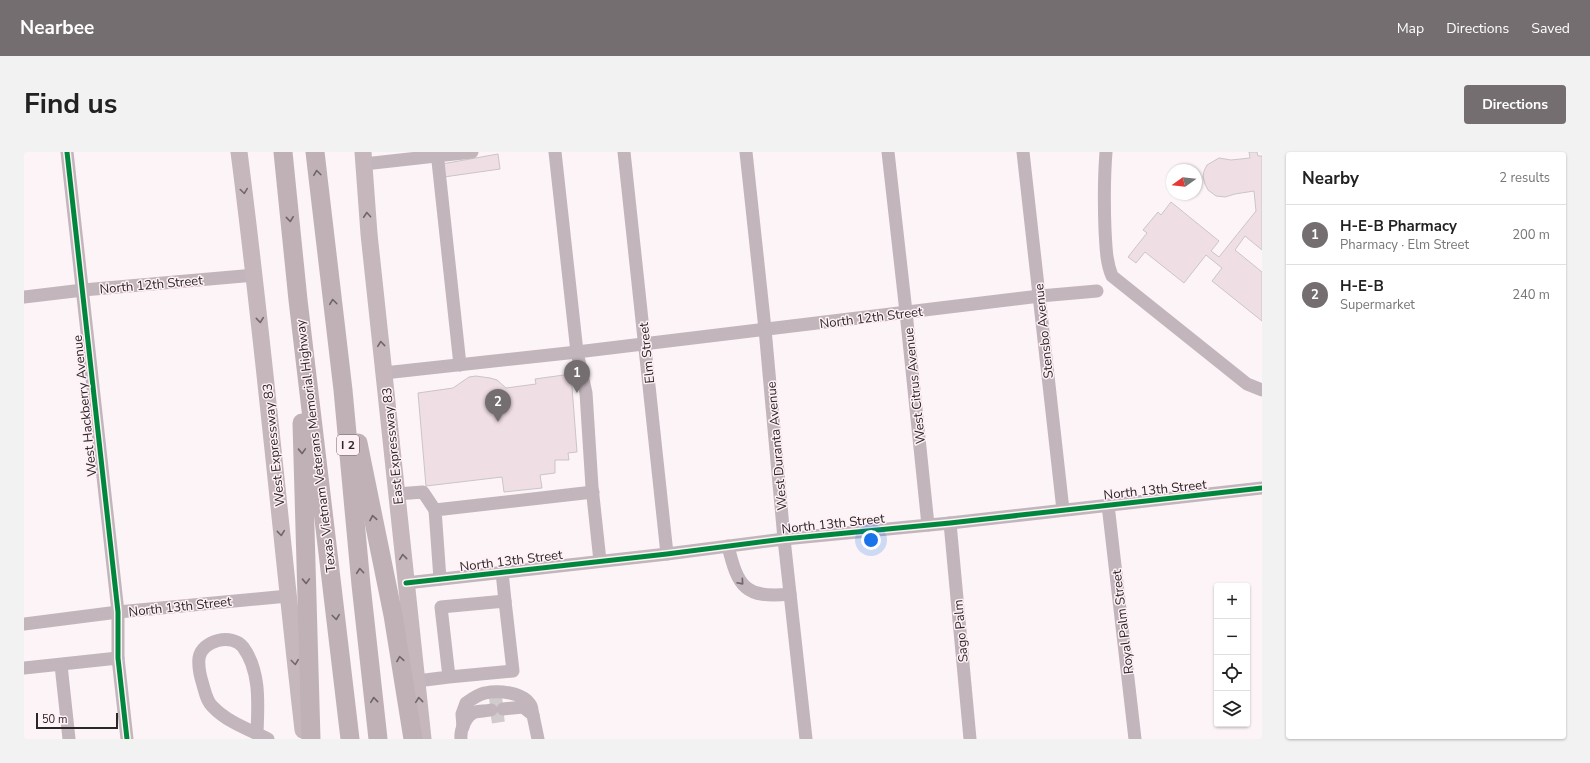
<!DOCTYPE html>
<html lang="en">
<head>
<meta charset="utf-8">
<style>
	:root { --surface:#fff; --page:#f2f2f2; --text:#222; --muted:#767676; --line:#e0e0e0; --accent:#746e70 }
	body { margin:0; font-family:"Nunito Sans",sans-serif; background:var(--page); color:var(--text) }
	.controls { position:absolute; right:12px; bottom:12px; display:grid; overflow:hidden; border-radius:4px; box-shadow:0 1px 3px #0004 }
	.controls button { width:36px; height:36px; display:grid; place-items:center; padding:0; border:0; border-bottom:1px solid var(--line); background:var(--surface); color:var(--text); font:20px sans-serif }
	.compass { position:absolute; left:1142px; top:12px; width:36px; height:36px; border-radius:50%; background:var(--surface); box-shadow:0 1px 3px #0004; rotate:255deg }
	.scale { position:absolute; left:12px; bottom:10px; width:82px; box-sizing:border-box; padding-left:4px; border:2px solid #2b2628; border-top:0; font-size:11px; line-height:14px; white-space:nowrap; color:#2b2628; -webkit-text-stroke:3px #fff0f6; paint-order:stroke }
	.you { position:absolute; left:847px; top:388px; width:14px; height:14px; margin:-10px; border:3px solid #fff; border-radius:50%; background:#1a73e8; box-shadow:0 0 0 6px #1a73e833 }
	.badge { display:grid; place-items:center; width:26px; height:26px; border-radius:50%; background:var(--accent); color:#fff; font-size:13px; font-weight:700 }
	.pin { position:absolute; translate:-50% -33px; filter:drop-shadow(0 1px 2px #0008) }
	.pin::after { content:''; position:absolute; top:21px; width:14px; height:12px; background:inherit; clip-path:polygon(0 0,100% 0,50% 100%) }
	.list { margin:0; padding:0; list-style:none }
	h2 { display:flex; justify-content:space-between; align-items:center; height:52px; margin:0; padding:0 16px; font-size:17px }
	h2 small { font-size:13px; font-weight:400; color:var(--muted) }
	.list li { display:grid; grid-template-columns:26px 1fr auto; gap:12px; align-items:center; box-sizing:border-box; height:60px; padding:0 16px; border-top:1px solid var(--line) }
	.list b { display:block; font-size:15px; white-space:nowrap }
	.list p { margin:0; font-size:13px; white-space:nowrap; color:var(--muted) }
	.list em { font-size:13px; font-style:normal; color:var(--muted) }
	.icon { flex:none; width:22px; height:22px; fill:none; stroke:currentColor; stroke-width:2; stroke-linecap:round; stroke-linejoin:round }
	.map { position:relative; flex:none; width:1238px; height:587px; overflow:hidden; border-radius:4px }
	header { display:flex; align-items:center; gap:24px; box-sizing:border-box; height:56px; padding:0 20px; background:var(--accent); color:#fff }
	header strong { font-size:19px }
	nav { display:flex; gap:22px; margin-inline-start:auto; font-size:14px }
	.intro { display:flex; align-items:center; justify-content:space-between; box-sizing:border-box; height:96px; padding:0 24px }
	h1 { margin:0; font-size:28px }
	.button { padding:10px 18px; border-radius:4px; background:var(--accent); color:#fff; font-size:14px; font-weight:700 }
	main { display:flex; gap:24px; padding:0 24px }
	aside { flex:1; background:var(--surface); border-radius:4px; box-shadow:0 1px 3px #0004 }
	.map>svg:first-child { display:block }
</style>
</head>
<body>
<header>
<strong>Nearbee</strong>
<nav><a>Map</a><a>Directions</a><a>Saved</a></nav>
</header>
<div class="intro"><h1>Find us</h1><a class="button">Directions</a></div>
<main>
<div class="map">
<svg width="1238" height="587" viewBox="0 0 1238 587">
	<rect width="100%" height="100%" fill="#fcf4f7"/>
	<!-- building -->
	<g fill="#f0dee5" stroke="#cbc5c7">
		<path d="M1225,0H1233L1234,4H1238V98L1221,84L1211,98L1238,120V169L1188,129L1198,116L1182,103L1160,131L1121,100L1112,111L1104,105L1123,81L1119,78L1134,60L1137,63L1147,50L1195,89L1187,99L1195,105L1232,59L1230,39L1211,42L1201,45L1192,44L1184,38L1181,32L1179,25L1180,19L1183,13L1195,6L1207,8L1226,6Z"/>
		<path d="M474,2L476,17L420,25L418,12Z"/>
		<path d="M547,222L553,300L544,301L545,308H531V321L516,323L518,336L480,340L478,325L402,334L394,241L429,236L445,225L452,224L466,226L473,228L482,236L512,232L511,227Z"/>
	</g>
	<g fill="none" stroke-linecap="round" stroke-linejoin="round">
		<!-- minor-tunnel -->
		<g stroke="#d2cbce" stroke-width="13" stroke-dasharray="13 6" stroke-linecap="butt">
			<path d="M466,553L479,551"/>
			<path d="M467,565L480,563"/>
		</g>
		<!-- minor -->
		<g stroke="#c2b5bb" stroke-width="13">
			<path d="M43,0L94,460V506L103,587"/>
			<path d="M413,0L436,213"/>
			<path d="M531,0L553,200L562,241L568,335L576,409"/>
			<path d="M600,0L643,402"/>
			<path d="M722,0L741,177L760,387L782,587"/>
			<path d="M864,0L882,160L904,373"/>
			<path d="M999,0L1039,358"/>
			<path d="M1082,0C1080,26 1080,52 1081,78C1082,94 1082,110 1088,124L1223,232L1238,238"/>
			<path d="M340,12L448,0"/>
			<path d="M0,145L59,138L231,123"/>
			<path d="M360,221L553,200L1016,144L1073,139"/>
			<path d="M373,342L399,340L411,358"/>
			<path d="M1084,353L1111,587"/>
			<path d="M926,371L946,587"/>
			<path d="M704,394C714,435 721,447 766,442"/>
			<path d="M478,420L481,449"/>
			<path d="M416,427L411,358L569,340"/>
			<path d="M382,431L643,402L760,387L926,371L1238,336"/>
			<path d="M0,472L94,460L264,444"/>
			<path d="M37,513L45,587"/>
			<path d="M0,516L94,506"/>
			<path d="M393,529L425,525L417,455L481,449L489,519L425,525"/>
			<path d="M479,557L499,555L509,563L514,587"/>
			<path d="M439,575L438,562L442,551C448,547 455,542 461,541C474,538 500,540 507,554C508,556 508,560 509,563"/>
			<path d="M233,581C234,554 237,519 219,495C208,481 178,488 175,506C174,516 176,524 179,533C181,540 183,550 189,555C203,570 226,578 244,587"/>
			<path d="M437,587C436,578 442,563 451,560C456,559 462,559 467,558"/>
		</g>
		<!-- major -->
		<g stroke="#c5b7bc" stroke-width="17">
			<path d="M215,0C240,192 257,386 279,578"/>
			<path d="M339,0L345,82L399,587"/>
		</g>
		<!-- highway -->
		<g stroke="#c0b1b7" stroke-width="19">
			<path d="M259,0L274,148L326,587"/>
			<path d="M291,0L319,238L337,433L354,587"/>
			<path d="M278,271L287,587"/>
			<path d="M334,291L369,463L389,587"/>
		</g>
		<!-- cycleway casing -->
		<g stroke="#fff0f6" stroke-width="8">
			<g id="cycleway">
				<path d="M43,0L94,460V506L103,587"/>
				<path d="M382,431L643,402L760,387L926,371L1238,336"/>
			</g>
		</g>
		<!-- cycleway -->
		<use href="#cycleway" stroke="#00873e" stroke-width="5"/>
	</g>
	<!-- one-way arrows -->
	<defs><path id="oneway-chevron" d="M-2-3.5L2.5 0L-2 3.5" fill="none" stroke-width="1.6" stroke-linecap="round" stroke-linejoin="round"/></defs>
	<g stroke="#6e6568">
		<use href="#oneway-chevron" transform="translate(293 21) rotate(-97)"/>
		<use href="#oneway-chevron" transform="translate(266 67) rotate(84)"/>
		<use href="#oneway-chevron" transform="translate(309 150) rotate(-97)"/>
		<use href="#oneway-chevron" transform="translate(278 299) rotate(88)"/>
		<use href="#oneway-chevron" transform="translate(349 366) rotate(-101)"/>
		<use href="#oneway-chevron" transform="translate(336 419) rotate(-95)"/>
		<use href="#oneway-chevron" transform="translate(282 429) rotate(88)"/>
		<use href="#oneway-chevron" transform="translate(312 465) rotate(83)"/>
		<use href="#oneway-chevron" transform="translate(376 507) rotate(-99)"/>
		<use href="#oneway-chevron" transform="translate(350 548) rotate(-96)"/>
	</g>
	<g stroke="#70676b">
		<use href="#oneway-chevron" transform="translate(220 39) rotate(82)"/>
		<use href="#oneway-chevron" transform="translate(343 63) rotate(-94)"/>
		<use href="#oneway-chevron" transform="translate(236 168) rotate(84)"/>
		<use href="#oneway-chevron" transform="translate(357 192) rotate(-96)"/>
		<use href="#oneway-chevron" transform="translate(257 381) rotate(84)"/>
		<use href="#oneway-chevron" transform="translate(379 405) rotate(-96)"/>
		<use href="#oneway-chevron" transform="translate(271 510) rotate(83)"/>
		<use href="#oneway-chevron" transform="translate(395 548) rotate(-96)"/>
	</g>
	<use stroke="#6f666a" href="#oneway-chevron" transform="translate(717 430) rotate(49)"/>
	<g text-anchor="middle" stroke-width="3" stroke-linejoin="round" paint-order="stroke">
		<!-- shield labels -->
		<rect fill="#fff0f6" stroke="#6b6366" stroke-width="1" x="313" y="283" width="22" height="20" rx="3"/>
		<g font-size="12" font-weight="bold" fill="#2b2628">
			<text x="324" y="297">I 2</text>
		</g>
		<!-- street labels -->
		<g font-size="13" fill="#2b2628" stroke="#fff0f6">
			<text transform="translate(127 132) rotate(-5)" y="5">North 12th Street</text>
			<text transform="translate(847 165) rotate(-7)" y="5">North 12th Street</text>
			<text transform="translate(1019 179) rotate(-96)" y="5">Stensbo Avenue</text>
			<text transform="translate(622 201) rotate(-96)" y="5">Elm Street</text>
			<text transform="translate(890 234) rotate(-96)" y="5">West Citrus Avenue</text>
			<text transform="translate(60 254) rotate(-96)" y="5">West Hackberry Avenue</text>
			<text transform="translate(249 293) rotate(-96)" y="5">West Expressway 83</text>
			<text transform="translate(291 294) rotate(-97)" y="5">Texas Vietnam Veterans Memorial Highway</text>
			<text transform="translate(368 294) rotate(-96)" y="5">East Expressway 83</text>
			<text transform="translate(752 294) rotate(-95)" y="5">West Duranta Avenue</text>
			<text transform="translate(1131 337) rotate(-6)" y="5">North 13th Street</text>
			<text transform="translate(809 371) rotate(-6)" y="5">North 13th Street</text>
			<text transform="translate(487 408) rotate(-7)" y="5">North 13th Street</text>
			<text transform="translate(156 454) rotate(-6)" y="5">North 13th Street</text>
			<text transform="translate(1098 470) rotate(-97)" y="5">Royal Palm Street</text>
			<text transform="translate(936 479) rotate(-95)" y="5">Sago Palm</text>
		</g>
	</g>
</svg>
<div class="controls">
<button>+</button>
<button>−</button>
<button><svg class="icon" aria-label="locate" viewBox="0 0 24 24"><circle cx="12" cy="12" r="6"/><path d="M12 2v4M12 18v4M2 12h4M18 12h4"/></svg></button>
<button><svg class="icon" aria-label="layers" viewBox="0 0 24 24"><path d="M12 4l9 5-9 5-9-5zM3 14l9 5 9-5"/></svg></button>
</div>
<svg class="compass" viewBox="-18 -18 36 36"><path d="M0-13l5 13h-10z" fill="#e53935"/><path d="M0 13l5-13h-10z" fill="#767676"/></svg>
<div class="scale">50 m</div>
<div class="you"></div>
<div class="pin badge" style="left:553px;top:241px">1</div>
<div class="pin badge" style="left:474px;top:270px">2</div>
</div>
<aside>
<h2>Nearby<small>2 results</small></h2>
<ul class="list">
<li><span class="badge">1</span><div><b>H-E-B Pharmacy</b><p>Pharmacy · Elm Street</p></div><em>200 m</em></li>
<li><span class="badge">2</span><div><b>H-E-B</b><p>Supermarket</p></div><em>240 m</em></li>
</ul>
</aside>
</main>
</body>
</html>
